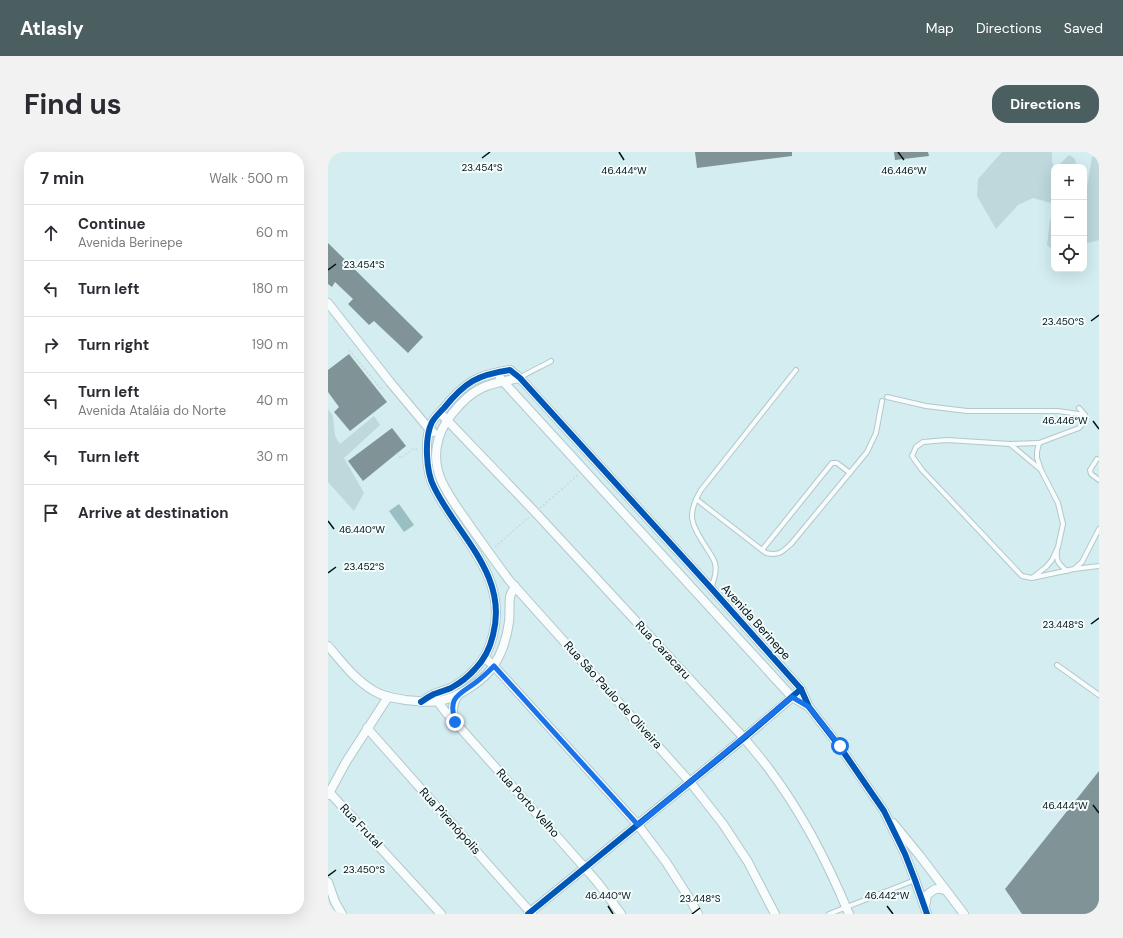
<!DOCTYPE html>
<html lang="en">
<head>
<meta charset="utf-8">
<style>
	:root { --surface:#fff; --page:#f2f2f3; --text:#2b2b33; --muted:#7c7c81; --line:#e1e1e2; --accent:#4b5e60 }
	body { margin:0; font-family:"DM Sans",sans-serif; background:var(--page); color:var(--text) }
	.controls { position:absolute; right:12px; top:12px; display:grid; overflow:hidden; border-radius:8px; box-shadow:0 4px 16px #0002 }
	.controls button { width:36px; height:36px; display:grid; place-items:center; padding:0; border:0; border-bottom:1px solid var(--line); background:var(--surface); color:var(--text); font:20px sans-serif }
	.stop { position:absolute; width:12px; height:12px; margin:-9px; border:3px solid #1a73e8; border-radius:50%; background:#fff }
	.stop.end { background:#1a73e8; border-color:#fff; box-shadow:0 1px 4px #0008 }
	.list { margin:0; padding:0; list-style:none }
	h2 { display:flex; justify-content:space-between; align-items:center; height:52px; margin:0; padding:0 16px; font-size:17px }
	h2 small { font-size:13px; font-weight:400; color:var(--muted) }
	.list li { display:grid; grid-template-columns:26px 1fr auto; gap:12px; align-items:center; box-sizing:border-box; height:56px; padding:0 16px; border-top:1px solid var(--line) }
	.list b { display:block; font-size:15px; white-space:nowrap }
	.list p { margin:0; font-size:13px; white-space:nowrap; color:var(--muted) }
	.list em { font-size:13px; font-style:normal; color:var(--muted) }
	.icon { flex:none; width:22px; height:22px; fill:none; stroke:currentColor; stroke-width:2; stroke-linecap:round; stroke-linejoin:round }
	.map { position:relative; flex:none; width:771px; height:762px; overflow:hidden; border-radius:16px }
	header { display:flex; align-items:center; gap:24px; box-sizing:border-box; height:56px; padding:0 20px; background:var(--accent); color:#fff }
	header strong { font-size:19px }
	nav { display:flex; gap:22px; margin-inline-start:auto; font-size:14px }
	.intro { display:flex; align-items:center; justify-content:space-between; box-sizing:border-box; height:96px; padding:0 24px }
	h1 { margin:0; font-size:28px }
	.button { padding:10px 18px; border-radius:16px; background:var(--accent); color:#fff; font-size:14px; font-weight:700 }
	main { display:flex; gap:24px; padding:0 24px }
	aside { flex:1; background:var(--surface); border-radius:16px; box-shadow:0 4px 16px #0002 }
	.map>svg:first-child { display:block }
</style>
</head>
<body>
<header>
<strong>Atlasly</strong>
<nav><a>Map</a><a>Directions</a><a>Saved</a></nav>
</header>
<div class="intro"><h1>Find us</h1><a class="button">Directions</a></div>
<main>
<aside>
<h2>7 min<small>Walk · 500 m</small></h2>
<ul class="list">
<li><svg class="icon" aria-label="ahead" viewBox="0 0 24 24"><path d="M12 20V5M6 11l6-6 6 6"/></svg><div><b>Continue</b><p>Avenida Berinepe</p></div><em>60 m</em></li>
<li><svg class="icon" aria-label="left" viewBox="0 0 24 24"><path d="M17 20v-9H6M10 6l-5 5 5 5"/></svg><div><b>Turn left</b></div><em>180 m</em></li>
<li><svg class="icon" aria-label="right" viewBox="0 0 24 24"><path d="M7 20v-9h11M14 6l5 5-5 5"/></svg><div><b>Turn right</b></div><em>190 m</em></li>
<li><svg class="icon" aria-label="left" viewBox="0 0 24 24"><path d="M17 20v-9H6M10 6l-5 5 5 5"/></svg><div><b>Turn left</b><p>Avenida Ataláia do Norte</p></div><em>40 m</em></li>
<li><svg class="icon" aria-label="left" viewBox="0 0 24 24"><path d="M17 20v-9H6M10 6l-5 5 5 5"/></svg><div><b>Turn left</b></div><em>30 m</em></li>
<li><svg class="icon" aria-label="arrive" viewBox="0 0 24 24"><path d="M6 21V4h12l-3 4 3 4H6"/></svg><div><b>Arrive at destination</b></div></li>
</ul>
</aside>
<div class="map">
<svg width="771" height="762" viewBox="0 0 771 762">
	<rect width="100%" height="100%" fill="#d3edf0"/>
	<!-- green -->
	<g fill="#bed8db">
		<path d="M674,0H724V10L726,16V53L723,51L705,46L690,53L668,77L649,44L650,27Z"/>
		<path d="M741,3L746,6L750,15H729Z"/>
		<path d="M771,4V88L756,92V35H759L764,5Z"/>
		<path d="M726,62V99L719,93L722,68Z"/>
		<path d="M0,257L5,264L7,284L12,292L46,264L52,273L16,306L36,341L26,359L0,330Z"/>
	</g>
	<!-- water -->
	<path fill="#9abfc2" d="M71,352L86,373L76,380L61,359Z"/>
	<!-- building -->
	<g fill="#809396">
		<path d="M367,0H464V4L369,16Z"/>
		<path d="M566,0H600L601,4L567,8Z"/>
		<path d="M0,91L95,185L80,201L46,169L41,173L20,152L25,147L7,130L4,135L0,132Z"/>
		<path d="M21,202L59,250L22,279L6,260L11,255L0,240V218Z"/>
		<path d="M64,276L78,294L35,329L20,309Z"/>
		<path d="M771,619V762H694L677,737Z"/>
	</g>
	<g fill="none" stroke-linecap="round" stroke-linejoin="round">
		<!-- service casing -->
		<g stroke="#b3c8ca" stroke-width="6">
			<g id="service">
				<path d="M192,226C202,219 213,215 223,209"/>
				<path d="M559,245L598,254L639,259H730L757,263"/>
				<path d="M751,256L757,263L756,270L751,276L711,291L682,292L619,288L595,290L588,295L584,304L594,318L694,424L704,426L746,417L771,414"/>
				<path d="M682,292L712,317"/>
				<path d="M769,307L762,318L763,322L771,328"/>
				<path d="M368,347L438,401C451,404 454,400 463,392L539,300L548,281L554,249"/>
				<path d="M434,398L504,311H509L522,321"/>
				<path d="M729,399C728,410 731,412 739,419"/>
				<path d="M746,417L754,410L771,377"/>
				<path d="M704,426L718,415L724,408L730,395L735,372L730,351L713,318L709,306V300L711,291"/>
				<path d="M383,436C386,428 389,420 387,411C385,405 381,400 378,395C363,372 358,363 373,338L468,218"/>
				<path d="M729,513L771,543"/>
				<path d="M501,762L587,728"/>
			</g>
		</g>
		<!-- minor casing -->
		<g stroke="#b3c8ca" stroke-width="10">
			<g id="minor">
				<path d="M0,151L62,230L102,278L105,280"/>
				<path d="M172,226L464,545L481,555"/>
				<path d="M192,226C159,232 145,235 124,262C108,281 103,307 114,330C121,345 131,358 140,371C154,391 167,409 181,428L362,630L395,672L420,710L447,762"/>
				<path d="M116,265L207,360L416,586C424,596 433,606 441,617C474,661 500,711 521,762"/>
				<path d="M0,494C14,510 27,528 46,539C56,545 66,546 78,548C88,549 100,551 111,549C129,546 156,529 166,513C174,501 179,484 181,470C182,462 181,453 182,445C183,441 185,438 187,434"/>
				<path d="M157,506L166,514L310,673L338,710L363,749L370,762"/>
				<path d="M106,542C113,557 124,567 135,579L257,716L270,731L293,762"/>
				<path d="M93,550C97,547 102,544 106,542C112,540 118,538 123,536C132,531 141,524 147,517C157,507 162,496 165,483C181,423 129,383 106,335C98,320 96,286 104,270C107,265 112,260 116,256C137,230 149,223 182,218L192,226L383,436L473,537L481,555L512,595L556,659L577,702L587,728L599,762"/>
				<path d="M127,569C124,559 124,552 130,543"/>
				<path d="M39,576L204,762"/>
				<path d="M1,640L113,762"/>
				<path d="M0,643L18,610L60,545"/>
				<path d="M565,671L592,704L636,762"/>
				<path d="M0,730L7,750L14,762"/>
				<path d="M597,755L599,743C606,737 609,735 617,738"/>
				<path d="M200,762L416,586L468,542"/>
			</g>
		</g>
		<!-- path -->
		<g stroke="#cfd7d8" stroke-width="1.5" stroke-dasharray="2 2" stroke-linecap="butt">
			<path d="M21,198L53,237L55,235"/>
			<path d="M69,301L73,306L85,297H91"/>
			<path d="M212,356L250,323"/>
			<path d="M167,395L201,365"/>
		</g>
		<!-- service -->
		<use href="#service" stroke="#f8fcfd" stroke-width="4"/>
		<!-- minor -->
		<use href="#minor" stroke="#f8fcfd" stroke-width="8"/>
		<!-- cycleway casing -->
		<g stroke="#f3fcfd" stroke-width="8">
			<g id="cycleway">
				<path d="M93,550C97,547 102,544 106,542C112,540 118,538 123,536C132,531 141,524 147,517C157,507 162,496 165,483C181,423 129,383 106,335C98,320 96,286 104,270C107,265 112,260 116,256C137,230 149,223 182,218L192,226L383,436L473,537L481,555L512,595L556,659L577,702L587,728L599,762"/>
				<path d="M200,762L416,586L473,537"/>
			</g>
		</g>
		<!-- cycleway -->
		<use href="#cycleway" stroke="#0057b8" stroke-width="6"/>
	</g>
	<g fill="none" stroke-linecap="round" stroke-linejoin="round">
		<!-- route -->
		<path stroke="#1a73e8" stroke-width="5" d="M127,570C120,545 129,544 147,531C154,526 160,520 166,514L310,673L464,545L481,555L512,594"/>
	</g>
	<!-- ticks -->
	<path fill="none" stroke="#021113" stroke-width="1.5" d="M291,0L296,8M570,0L576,8M154,6L162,0M0,118L8,112M763,169L771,163M765,269L771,277M0,369L6,377M0,421L8,415M763,472L771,466M765,653L771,661M0,724L8,718M280,754L285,762M559,754L565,762M364,762L372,756"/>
	<g text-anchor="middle" stroke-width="4" stroke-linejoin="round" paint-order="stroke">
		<!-- street labels -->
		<g font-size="12" fill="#021113" stroke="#f3fcfd">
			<text transform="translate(428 470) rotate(48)" y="4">Avenida Berinepe</text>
			<text transform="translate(335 498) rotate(47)" y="4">Rua Caracaru</text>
			<text transform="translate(285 543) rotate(48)" y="4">Rua São Paulo de Oliveira</text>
			<text transform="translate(200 651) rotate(48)" y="4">Rua Porto Velho</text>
			<text transform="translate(122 669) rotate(48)" y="4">Rua Pirenópolis</text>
			<text transform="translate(33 674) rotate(47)" y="4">Rua Frutal</text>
		</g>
	</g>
	<g font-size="10" text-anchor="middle" fill="#021113" stroke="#f3fcfd" stroke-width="4" stroke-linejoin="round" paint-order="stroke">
		<text x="154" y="19">23.454°S</text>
		<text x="296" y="22">46.444°W</text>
		<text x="576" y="22">46.446°W</text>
		<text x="36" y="116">23.454°S</text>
		<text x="735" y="173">23.450°S</text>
		<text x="737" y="272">46.446°W</text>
		<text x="34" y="381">46.440°W</text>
		<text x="36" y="418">23.452°S</text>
		<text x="735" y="476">23.448°S</text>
		<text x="737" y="657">46.444°W</text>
		<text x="36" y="721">23.450°S</text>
		<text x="280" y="747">46.440°W</text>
		<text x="559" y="747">46.442°W</text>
		<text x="372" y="750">23.448°S</text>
	</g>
</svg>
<div class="controls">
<button>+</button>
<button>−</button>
<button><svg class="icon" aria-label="locate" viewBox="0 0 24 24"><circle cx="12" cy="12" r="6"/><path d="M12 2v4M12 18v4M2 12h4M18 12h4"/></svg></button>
</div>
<div class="stop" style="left:512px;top:594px"></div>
<div class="stop end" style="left:127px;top:570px"></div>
</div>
</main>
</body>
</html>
